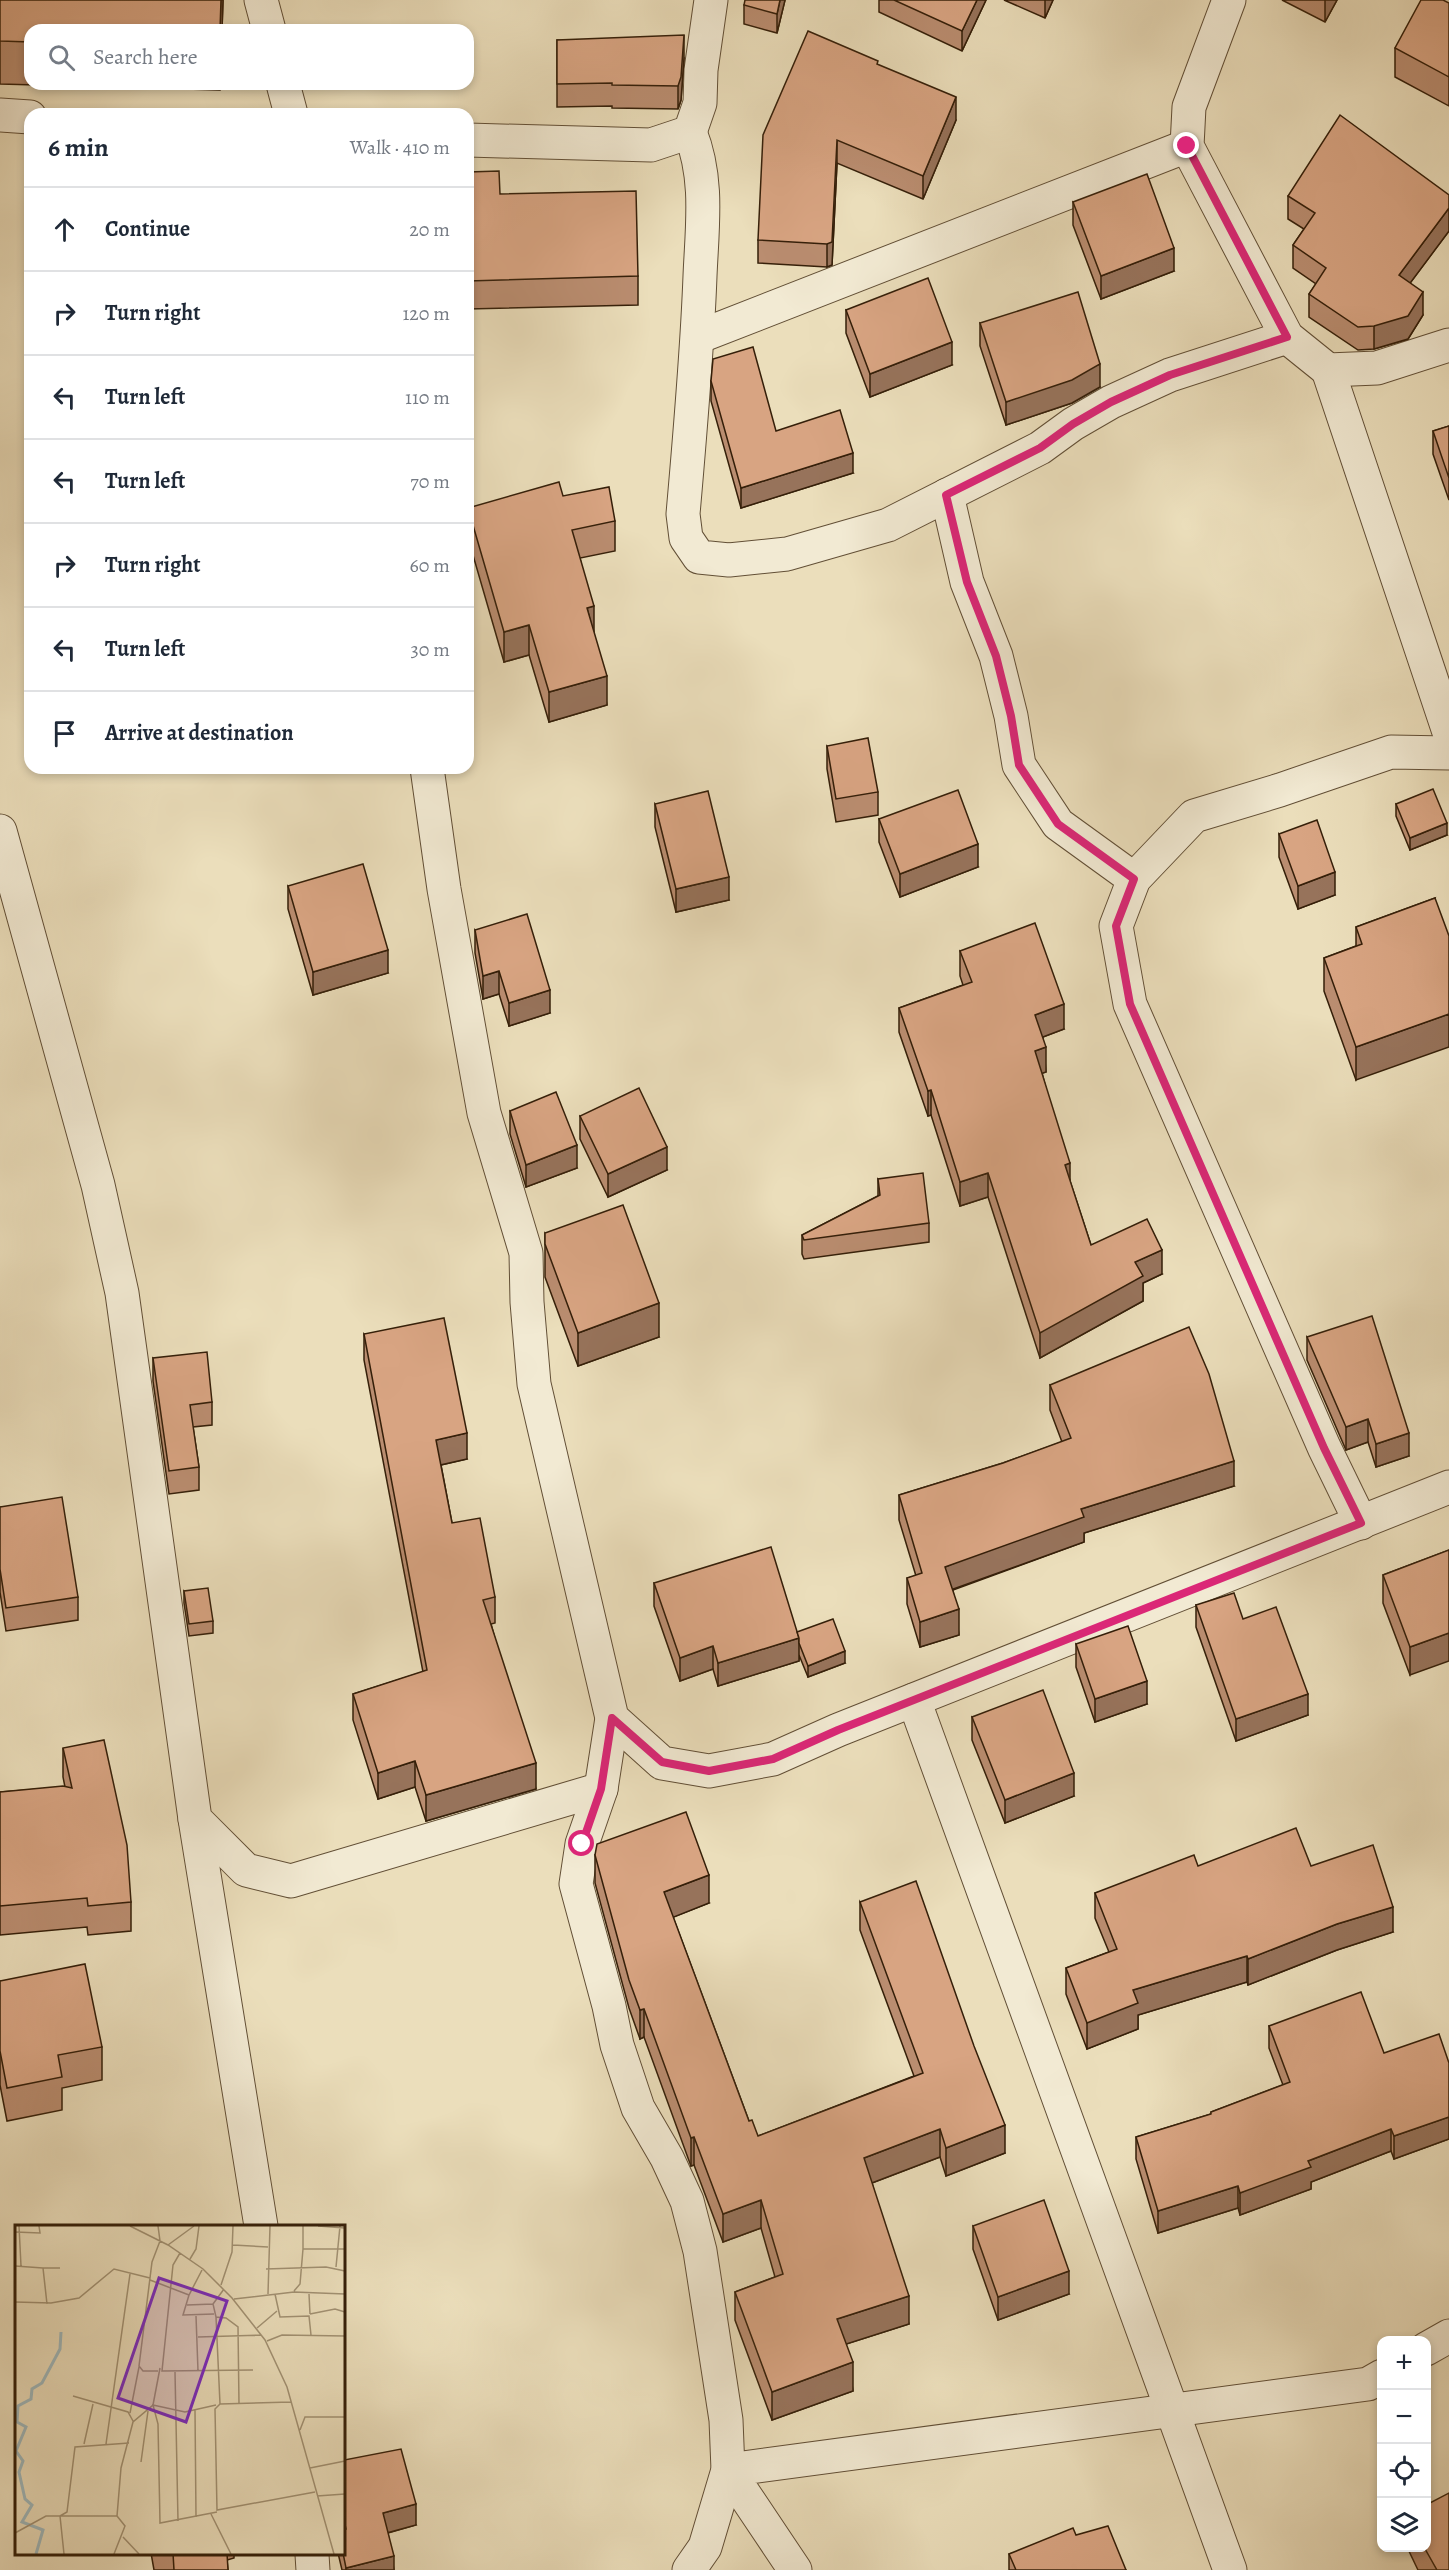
<!DOCTYPE html>
<html lang="en">
<head>
<meta charset="utf-8">
<style>
	:root { --surface:#fff; --page:#f6f6f7; --text:#1f2937; --muted:#747a83; --line:#e0e1e3 }
	body { margin:0; font-family:Alegreya,serif; background:var(--page); color:var(--text) }
	.controls { position:absolute; right:18px; bottom:18px; display:grid; overflow:hidden; border-radius:12px; box-shadow:0 3px 9px #0003 }
	.controls button { width:54px; height:54px; display:grid; place-items:center; padding:0; border:0; border-bottom:2px solid var(--line); background:var(--surface); color:var(--text); font:30px sans-serif }
	.stop { position:absolute; width:18px; height:18px; margin:-14px; border:4px solid #db2777; border-radius:50%; background:#fff }
	.stop.end { background:#db2777; border-color:#fff; box-shadow:0 2px 6px #0008 }
	.list { margin:0; padding:0; list-style:none }
	h2 { display:flex; justify-content:space-between; align-items:center; height:78px; margin:0; padding:0 24px; font-size:26px }
	h2 small { font-size:20px; font-weight:400; color:var(--muted) }
	.list li { display:grid; grid-template-columns:39px 1fr auto; gap:18px; align-items:center; box-sizing:border-box; height:84px; padding:0 24px; border-top:2px solid var(--line) }
	.list b { display:block; font-size:22px; white-space:nowrap }
	.list em { font-size:20px; font-style:normal; color:var(--muted) }
	.icon { flex:none; width:33px; height:33px; fill:none; stroke:currentColor; stroke-width:2; stroke-linecap:round; stroke-linejoin:round }
	.map { position:relative; flex:none; width:1449px; height:2570px; overflow:hidden }
	.search { position:absolute; background:var(--surface); box-shadow:0 3px 9px #0003; left:24px; top:24px; width:450px; height:66px; display:flex; align-items:center; gap:15px; box-sizing:border-box; padding:0 21px; border-radius:18px; color:var(--muted); font-size:22px }
	.panel { position:absolute; background:var(--surface); box-shadow:0 3px 9px #0003; left:24px; top:108px; width:450px; height:666px; border-radius:18px }
	.map>svg:first-child { display:block }
</style>
</head>
<body>
<div class="map">
<svg width="1449" height="2570" viewBox="0 0 1449 2570">
	<rect width="100%" height="100%" fill="#ebdebb"/>
	<filter id="stains"><feTurbulence type="fractalNoise" baseFrequency=".00333" numOctaves="4"/><feColorMatrix values="0 0 0 0 .2 0 0 0 0 .09 0 0 0 0 .02 0 0 0 .5 -.17"/></filter>
	<radialGradient id="worn" r=".72"><stop offset=".6" stop-color="#630" stop-opacity="0"/><stop offset="1" stop-color="#630" stop-opacity=".3"/></radialGradient>
	<g fill="none" stroke-linecap="round" stroke-linejoin="round">
		<!-- street casing -->
		<g stroke="#624f36" stroke-width="35">
			<g id="street">
				<path d="M261,0L269,30"/>
				<path d="M1229,0L1189,107L1187,146L1287,337L1328,370L1377,368L1449,345"/>
				<path d="M283,84L291,114"/>
				<path d="M0,115L30,117"/>
				<path d="M690,132C709,179 702,227 700,276C697,356 690,435 683,514L686,538L699,557L729,560L787,554L888,525L1040,448L1073,424L1111,402L1170,375L1287,337"/>
				<path d="M468,140L651,145L690,132L700,103L701,70L711,0"/>
				<path d="M698,337L1187,146"/>
				<path d="M1328,370L1449,732"/>
				<path d="M947,495L967,582L996,656L1011,716L1019,765L1058,824L1134,879"/>
				<path d="M427,768L444,889L484,1113L526,1253L527,1302L534,1384L612,1718L662,1763L709,1771L773,1759L838,1730L1449,1487"/>
				<path d="M0,831L98,1185L122,1293L195,1819L246,1870L291,1881L601,1789"/>
				<path d="M1361,1523L1324,1447L1130,1004L1116,926L1134,879L1194,816L1280,790L1391,752L1449,753"/>
				<path d="M914,1700L1230,2570"/>
				<path d="M612,1718L601,1789L582,1844L576,1884L609,2006L617,2045L638,2108L667,2158L687,2201L700,2251L726,2420L728,2470L705,2547L689,2570"/>
				<path d="M195,1819L261,2226"/>
				<path d="M1426,2349L1449,2336"/>
				<path d="M312,2554L313,2570"/>
				<path d="M795,2570L728,2470L1368,2384L1382,2376"/>
			</g>
		</g>
		<!-- street -->
		<use href="#street" stroke="#f2ead3" stroke-width="33"/>
	</g>
	<!-- wall -->
	<g fill="#ba8d70" stroke="#351f09" stroke-width="1.5">
		<path d="M0,0H223L222,30H30V84H220V90L0,84Z"/>
		<path d="M785,0L777,33L744,24V5Z"/>
		<path d="M879,0H986L962,51L879,12Z"/>
		<path d="M1004,0H1053L1045,18Z"/>
		<path d="M1282,0H1337L1325,22Z"/>
		<path d="M1449,3V106L1395,77V48Z"/>
		<path d="M557,40L684,58L681,100L678,109L612,108V106L557,107Z"/>
		<path d="M878,65L956,120L923,199L837,163L832,265L827,267L758,263V240Z"/>
		<path d="M468,172L500,194L638,276V305L468,309Z"/>
		<path d="M1449,195V231L1410,283L1423,315L1408,339L1374,349L1358,350L1309,317V294L1316,284L1293,268V245L1304,229L1288,219V196Z"/>
		<path d="M1073,202L1174,271L1101,299L1073,225Z"/>
		<path d="M846,310L952,365L870,397L846,333Z"/>
		<path d="M980,323L1100,387L1072,403L1006,425L980,346Z"/>
		<path d="M711,381L776,431L853,473L741,508L711,401Z"/>
		<path d="M1449,426V500L1433,454V431Z"/>
		<path d="M563,496L615,521V551L580,558L607,705L549,722L529,655L504,662L468,538V508Z"/>
		<path d="M827,746L878,792V815L836,822L827,769Z"/>
		<path d="M655,804L729,900L676,912L655,827Z"/>
		<path d="M1396,804L1447,835L1410,850L1396,816Z"/>
		<path d="M879,819L978,867L900,897L879,842Z"/>
		<path d="M1279,834L1335,895L1298,909L1279,857Z"/>
		<path d="M288,886L388,973L313,995L288,909Z"/>
		<path d="M1435,898L1356,1080L1324,991V958L1356,946V927Z"/>
		<path d="M475,930L550,1013L509,1026L499,994L483,999L475,953Z"/>
		<path d="M960,951L1064,1029L1043,1037L1046,1072L1042,1073L1070,1181L1091,1245L1162,1274L1143,1283V1301L1040,1358L988,1197L960,1206L931,1115L928,1116L899,1032V1008L963,985L960,976Z"/>
		<path d="M510,1111L577,1168L526,1187L510,1134Z"/>
		<path d="M580,1116L667,1170L608,1197L580,1139Z"/>
		<path d="M878,1179L929,1223V1242L804,1259L802,1254V1235L878,1196Z"/>
		<path d="M545,1233L659,1337L578,1366L545,1277Z"/>
		<path d="M364,1334L467,1459L441,1465L452,1523L495,1597V1623L491,1624L536,1789L426,1821L415,1787L378,1799L353,1720V1694L423,1672L364,1360Z"/>
		<path d="M1307,1337L1409,1456L1376,1467L1368,1442L1346,1450L1307,1360Z"/>
		<path d="M153,1358L212,1402V1425L193,1427L199,1467V1490L169,1494L153,1381Z"/>
		<path d="M1050,1385L1234,1486L1084,1533V1542L953,1590L959,1635L920,1647L907,1604V1578L916,1576L899,1520V1495L1003,1463L1062,1442L1050,1410Z"/>
		<path d="M0,1507L78,1597V1620L6,1631L0,1592Z"/>
		<path d="M1449,1550L1410,1675L1383,1603V1575Z"/>
		<path d="M654,1583L797,1632L845,1663L808,1677L799,1655V1661L718,1686L713,1669L680,1681L654,1606Z"/>
		<path d="M184,1591L213,1621V1633L189,1636L184,1603Z"/>
		<path d="M1196,1605L1243,1619L1308,1715L1236,1741L1196,1627Z"/>
		<path d="M1076,1644L1147,1704L1095,1722L1076,1667Z"/>
		<path d="M972,1717L1074,1796L1005,1823L972,1740Z"/>
		<path d="M63,1748L131,1902V1931L88,1935L87,1927L0,1935V1792L65,1787L63,1777Z"/>
		<path d="M595,1855L709,1903L673,1917L749,2121L758,2136L914,2076L860,1930V1902L1005,2153L946,2176L940,2157L872,2183L909,2324L846,2344L853,2391L772,2420L735,2320V2292L775,2277L761,2228L723,2242L694,2165L691,2166L688,2158L644,2037L640,2039L629,2008L595,1883Z"/>
		<path d="M1198,1866H1311L1393,1932L1337,1950L1248,1985L1247,1982L1138,2015V2029L1087,2049L1066,1994V1968L1109,1952L1095,1918V1893Z"/>
		<path d="M0,1981L102,2047V2080L62,2088V2110L7,2121L0,2085Z"/>
		<path d="M1269,2026L1384,2053L1449,2063V2139L1394,2159L1391,2151L1311,2182V2189L1240,2215L1238,2208L1158,2233L1136,2159V2137L1211,2114V2112L1283,2085L1269,2048Z"/>
		<path d="M973,2226L1069,2294L998,2320L973,2249Z"/>
		<path d="M344,2460L416,2525L388,2533L394,2570H342L338,2553H344Z"/>
		<path d="M1076,2535L1126,2570H1009V2554Z"/>
		<path d="M1407,2547H1426L1449,2570H1418Z"/>
		<path d="M151,2553H234V2558L227,2560L228,2570H154Z"/>
	</g>
	<!-- shaded-wall -->
	<g fill="#97735b" stroke="#351f09" stroke-width="1.5">
		<path d="M221,0H223L222,30H220Z"/>
		<path d="M780,0H785L777,33V14Z"/>
		<path d="M977,0H986L962,51V31Z"/>
		<path d="M1045,0H1053L1045,18Z"/>
		<path d="M1325,0H1337L1325,22Z"/>
		<path d="M684,35V58L681,100L678,109V86Z"/>
		<path d="M956,97V120L923,199V176Z"/>
		<path d="M837,140V163L832,265L827,267V244Z"/>
		<path d="M1449,208V231L1399,298V275Z"/>
		<path d="M1174,248V271L1101,299V276Z"/>
		<path d="M1423,292V315L1408,339L1374,349V326Z"/>
		<path d="M952,342V365L870,397V374Z"/>
		<path d="M1100,364V387L1072,403L1006,425V402Z"/>
		<path d="M853,453V473L741,508V488Z"/>
		<path d="M594,606V636L587,608Z"/>
		<path d="M529,625V655L504,662V632Z"/>
		<path d="M607,676V705L549,722V692Z"/>
		<path d="M1447,823V835L1410,850V838Z"/>
		<path d="M978,844V867L900,897V874Z"/>
		<path d="M1335,872V895L1298,909V886Z"/>
		<path d="M729,877V900L676,912V889Z"/>
		<path d="M388,950V973L313,995V972Z"/>
		<path d="M499,971V994L483,999V976Z"/>
		<path d="M550,990V1013L509,1026V1003Z"/>
		<path d="M1064,1004V1029L1035,1040V1015Z"/>
		<path d="M1449,1014V1047L1356,1080V1047Z"/>
		<path d="M1046,1047V1072L1035,1076V1051Z"/>
		<path d="M931,1090V1115L928,1116V1091Z"/>
		<path d="M577,1145V1168L526,1187V1165Z"/>
		<path d="M667,1147V1170L608,1197V1174Z"/>
		<path d="M1070,1163V1188L1065,1165Z"/>
		<path d="M988,1173V1197L960,1206V1182Z"/>
		<path d="M1162,1250V1274L1143,1283V1301L1040,1358V1333L1135,1262Z"/>
		<path d="M659,1303V1337L578,1366V1333Z"/>
		<path d="M1368,1419V1442L1346,1450V1427Z"/>
		<path d="M467,1433V1459L436,1466V1440Z"/>
		<path d="M1409,1433V1456L1376,1467V1444Z"/>
		<path d="M1234,1461V1486L1084,1533V1542L945,1592V1567L1081,1509Z"/>
		<path d="M959,1609V1635L920,1647V1622Z"/>
		<path d="M1449,1633V1661L1410,1675V1647Z"/>
		<path d="M799,1638V1661L718,1686V1663Z"/>
		<path d="M713,1646V1669L680,1681V1658Z"/>
		<path d="M845,1651V1663L808,1677V1666Z"/>
		<path d="M1147,1681V1704L1095,1722V1699Z"/>
		<path d="M1308,1694V1715L1236,1741V1719Z"/>
		<path d="M415,1761V1787L378,1799V1773Z"/>
		<path d="M536,1763V1789L426,1821V1795Z"/>
		<path d="M1074,1773V1796L1005,1823V1800Z"/>
		<path d="M709,1875V1903L664,1921V1892Z"/>
		<path d="M1393,1907V1932L1337,1950L1248,1985V1959L1337,1924Z"/>
		<path d="M1247,1956V1982L1138,2015V2029L1087,2049V2023L1133,1990Z"/>
		<path d="M644,2009V2037L640,2039V2010Z"/>
		<path d="M1449,2117V2139L1394,2159V2136Z"/>
		<path d="M1005,2125V2153L946,2176V2148Z"/>
		<path d="M940,2129V2157L864,2186V2158Z"/>
		<path d="M1391,2129V2151L1311,2182V2189L1240,2215V2193L1308,2161Z"/>
		<path d="M694,2137V2165L691,2166V2138Z"/>
		<path d="M1238,2186V2208L1158,2233V2211Z"/>
		<path d="M761,2200V2228L723,2242V2214Z"/>
		<path d="M1069,2271V2294L998,2320V2297Z"/>
		<path d="M909,2296V2324L837,2347V2319Z"/>
		<path d="M853,2362V2391L772,2420V2392Z"/>
		<path d="M416,2504V2525L383,2534V2513Z"/>
		<path d="M394,2556V2570H346V2568Z"/>
	</g>
	<!-- building -->
	<g fill="#d8a482" stroke="#351f09" stroke-width="1.5">
		<path d="M0,0H221L220,30H30V42L0,41Z"/>
		<path d="M745,0H780L777,14L744,5Z"/>
		<path d="M894,0H977L962,31Z"/>
		<path d="M1421,0H1443L1449,3V77L1395,48Z"/>
		<path d="M808,31L878,61L877,64L956,97L923,176L837,140L832,242L827,244L758,240L763,135Z"/>
		<path d="M684,35L681,77L678,86L612,85V83L557,84V40Z"/>
		<path d="M1340,115L1449,195V208L1399,275L1423,292L1408,316L1374,326L1358,327L1309,294L1326,268L1293,245L1315,213L1288,196Z"/>
		<path d="M499,171L500,194L636,191L638,276L468,281V172Z"/>
		<path d="M1147,174L1174,248L1101,276L1073,202Z"/>
		<path d="M928,278L952,342L870,374L846,310Z"/>
		<path d="M1078,292L1100,364L1072,380L1006,402L980,323Z"/>
		<path d="M753,347L776,431L840,410L853,453L741,488L711,381L713,359Z"/>
		<path d="M1449,426V478L1433,431Z"/>
		<path d="M559,482L563,496L609,487L615,521L572,530L594,606L587,608L607,676L549,692L529,625L504,632L468,508Z"/>
		<path d="M868,738L878,792L836,799L827,746Z"/>
		<path d="M1433,789L1447,823L1410,838L1396,804Z"/>
		<path d="M958,790L978,844L900,874L879,819Z"/>
		<path d="M708,791L729,877L676,889L655,804Z"/>
		<path d="M1317,820L1335,872L1298,886L1279,834Z"/>
		<path d="M363,864L388,950L313,972L288,886Z"/>
		<path d="M1435,898L1449,936V1014L1356,1047L1324,958L1362,944L1356,927Z"/>
		<path d="M527,914L550,990L509,1003L499,971L483,976L475,930Z"/>
		<path d="M1035,923L1064,1004L1035,1015L1046,1047L1035,1051L1070,1163L1065,1165L1091,1245L1147,1219L1162,1250L1135,1262L1143,1276L1040,1333L988,1173L960,1182L931,1090L928,1091L899,1008L972,982L960,951Z"/>
		<path d="M639,1088L667,1147L608,1174L580,1116Z"/>
		<path d="M556,1092L577,1145L526,1165L510,1111Z"/>
		<path d="M923,1173L929,1223L804,1240L802,1235L880,1195L878,1179Z"/>
		<path d="M623,1205L659,1303L578,1333L545,1244V1233Z"/>
		<path d="M1372,1316L1409,1433L1376,1444L1368,1419L1346,1427L1307,1337Z"/>
		<path d="M444,1318L467,1433L436,1440L452,1523L480,1518L495,1597L483,1600L536,1763L426,1795L415,1761L378,1773L353,1694L427,1670L364,1334Z"/>
		<path d="M1189,1327L1209,1374L1234,1461L1081,1509L1084,1517L945,1567L959,1609L920,1622L907,1578L922,1573L899,1495L1003,1463L1071,1438L1050,1385Z"/>
		<path d="M207,1352L212,1402L190,1405L199,1467L169,1471L153,1358Z"/>
		<path d="M62,1497L78,1597L6,1608L0,1569V1507Z"/>
		<path d="M771,1547L799,1638L718,1663L713,1646L680,1658L654,1583Z"/>
		<path d="M1449,1550V1633L1410,1647L1383,1575Z"/>
		<path d="M208,1588L213,1621L189,1624L184,1591Z"/>
		<path d="M1234,1593L1243,1619L1276,1607L1308,1694L1236,1719L1196,1605Z"/>
		<path d="M833,1619L845,1651L808,1666L799,1643V1638L797,1632Z"/>
		<path d="M1128,1626L1147,1681L1095,1699L1076,1644Z"/>
		<path d="M1043,1690L1074,1773L1005,1800L972,1717Z"/>
		<path d="M104,1740L127,1845L131,1902L88,1906L87,1898L0,1906V1792L63,1786L72,1788L63,1748Z"/>
		<path d="M686,1812L709,1875L664,1892L749,2121L752,2120L758,2136L923,2073L860,1902L916,1881L974,2046L1005,2125L946,2148L940,2129L864,2158L909,2296L837,2319L853,2362L772,2392L735,2292L783,2274L761,2200L723,2214L694,2137L691,2138L688,2130L644,2009L640,2010L629,1980L595,1855L597,1844Z"/>
		<path d="M1296,1828L1311,1866L1373,1845L1393,1907L1337,1924L1248,1959L1247,1956L1133,1990L1138,2003L1087,2023L1066,1968L1117,1949L1095,1893L1194,1855L1198,1866Z"/>
		<path d="M85,1964L102,2047L58,2055L62,2077L7,2088L0,2051V1981Z"/>
		<path d="M1361,1992L1384,2053L1439,2034L1449,2063V2117L1394,2136L1391,2129L1308,2161L1311,2167L1240,2193L1238,2186L1158,2211L1136,2137L1211,2114V2112L1290,2082L1269,2026Z"/>
		<path d="M1044,2200L1069,2271L998,2297L973,2226Z"/>
		<path d="M401,2449L416,2504L383,2513L394,2556L346,2568L343,2553H344V2530L346,2529L344,2520V2460Z"/>
		<path d="M1449,2493V2570H1437L1424,2547H1426V2505Z"/>
		<path d="M1108,2526L1126,2570H1016L1009,2554L1073,2528L1076,2535Z"/>
		<path d="M173,2553H227L228,2570H174Z"/>
	</g>
	<g fill="none" stroke-linecap="round" stroke-linejoin="round">
		<!-- route -->
		<path stroke="#db2777" stroke-width="8" d="M582,1844L601,1789L612,1718L662,1762L709,1771L773,1759L838,1730L1361,1523L1324,1448L1130,1004L1116,926L1134,879L1058,824L1019,765L1011,716L996,656L967,582L946,495L1040,448L1073,424L1111,402L1170,375L1287,337L1187,146"/>
	</g>
	<!-- overview -->
	<g transform="translate(15 2225)">
		<rect width="330" height="330" fill="#ebdebb"/>
		<path fill="none" stroke="#9fb9bd" stroke-width="3" d="M21,329L28,305L7,297L17,280L10,274L4,247L8,236L1,226L11,202L2,197L3,181L16,174L17,164L27,158L45,124L46,107"/>
		<path fill="none" stroke="#a29274" stroke-width="1.5" d="M4,1L6,41M115,1L153,20L188,44L217,73L250,115L272,162L319,329M143,1L145,16L137,37L124,141L128,146H143M288,1V24H330M303,1L330,3M0,7L25,8L24,1M153,20L179,1M218,20L253,22M165,28L158,40L147,146L238,145M175,34L181,24L184,1M0,41L28,43M321,42L325,1M251,44L311,42L330,46M135,55L174,70L187,45M206,60L217,27L218,1M209,64L198,79L201,92L211,93L223,102L224,179M279,66L285,59L288,24M253,69L255,1M260,69L265,92L294,91L296,110M294,69L295,89M174,70L168,90L199,89M219,74L279,67L330,69M0,77L36,78L64,73L99,44L135,53M32,79L28,43H45M172,80L198,79M295,89L320,84L330,87M181,91L183,146M201,92L205,179L200,184L202,285L300,267M242,103L262,86M183,112L246,110M252,116L267,110L330,111M160,147L163,296M58,171L113,187L118,196M205,179L276,177M201,180L170,187L138,180L143,199L145,298L202,287M180,185L181,292M115,188L124,142M285,205L290,192H330M69,219L78,179M91,219L115,49M126,237L133,186M295,243L330,236M302,271L330,269M196,289L216,329M0,308L31,291H102M108,312L124,329M49,329L45,291L52,287L60,222L114,218M99,329L110,301L102,291L106,243L118,197L138,180L145,143"/>
		<path fill="#7b2cbf" fill-opacity="0.15" stroke="#7b2cbf" stroke-width="3" d="M144,53L212,76L171,197L103,173Z"/>
		<rect width="330" height="330" fill="none" stroke="#351f09" stroke-width="3"/>
	</g>
	<rect width="100%" height="100%" filter="url(#stains)"/>
	<rect width="100%" height="100%" fill="url(#worn)"/>
</svg>
<div class="controls">
<button>+</button>
<button>−</button>
<button><svg class="icon" aria-label="locate" viewBox="0 0 24 24"><circle cx="12" cy="12" r="6"/><path d="M12 2v4M12 18v4M2 12h4M18 12h4"/></svg></button>
<button><svg class="icon" aria-label="layers" viewBox="0 0 24 24"><path d="M12 4l9 5-9 5-9-5zM3 14l9 5 9-5"/></svg></button>
</div>
<div class="stop" style="left:582px;top:1844px"></div>
<div class="stop end" style="left:1187px;top:146px"></div>
<div class="search"><svg class="icon" aria-label="search" viewBox="0 0 24 24"><circle cx="10" cy="10" r="6"/><path d="M15 15l6 6"/></svg>Search here</div>
<section class="panel">
<h2>6 min<small>Walk · 410 m</small></h2>
<ul class="list">
<li><svg class="icon" aria-label="ahead" viewBox="0 0 24 24"><path d="M12 20V5M6 11l6-6 6 6"/></svg><div><b>Continue</b></div><em>20 m</em></li>
<li><svg class="icon" aria-label="right" viewBox="0 0 24 24"><path d="M7 20v-9h11M14 6l5 5-5 5"/></svg><div><b>Turn right</b></div><em>120 m</em></li>
<li><svg class="icon" aria-label="left" viewBox="0 0 24 24"><path d="M17 20v-9H6M10 6l-5 5 5 5"/></svg><div><b>Turn left</b></div><em>110 m</em></li>
<li><svg class="icon" aria-label="left" viewBox="0 0 24 24"><path d="M17 20v-9H6M10 6l-5 5 5 5"/></svg><div><b>Turn left</b></div><em>70 m</em></li>
<li><svg class="icon" aria-label="right" viewBox="0 0 24 24"><path d="M7 20v-9h11M14 6l5 5-5 5"/></svg><div><b>Turn right</b></div><em>60 m</em></li>
<li><svg class="icon" aria-label="left" viewBox="0 0 24 24"><path d="M17 20v-9H6M10 6l-5 5 5 5"/></svg><div><b>Turn left</b></div><em>30 m</em></li>
<li><svg class="icon" aria-label="arrive" viewBox="0 0 24 24"><path d="M6 21V4h12l-3 4 3 4H6"/></svg><div><b>Arrive at destination</b></div></li>
</ul>
</section>
</div>
</body>
</html>
